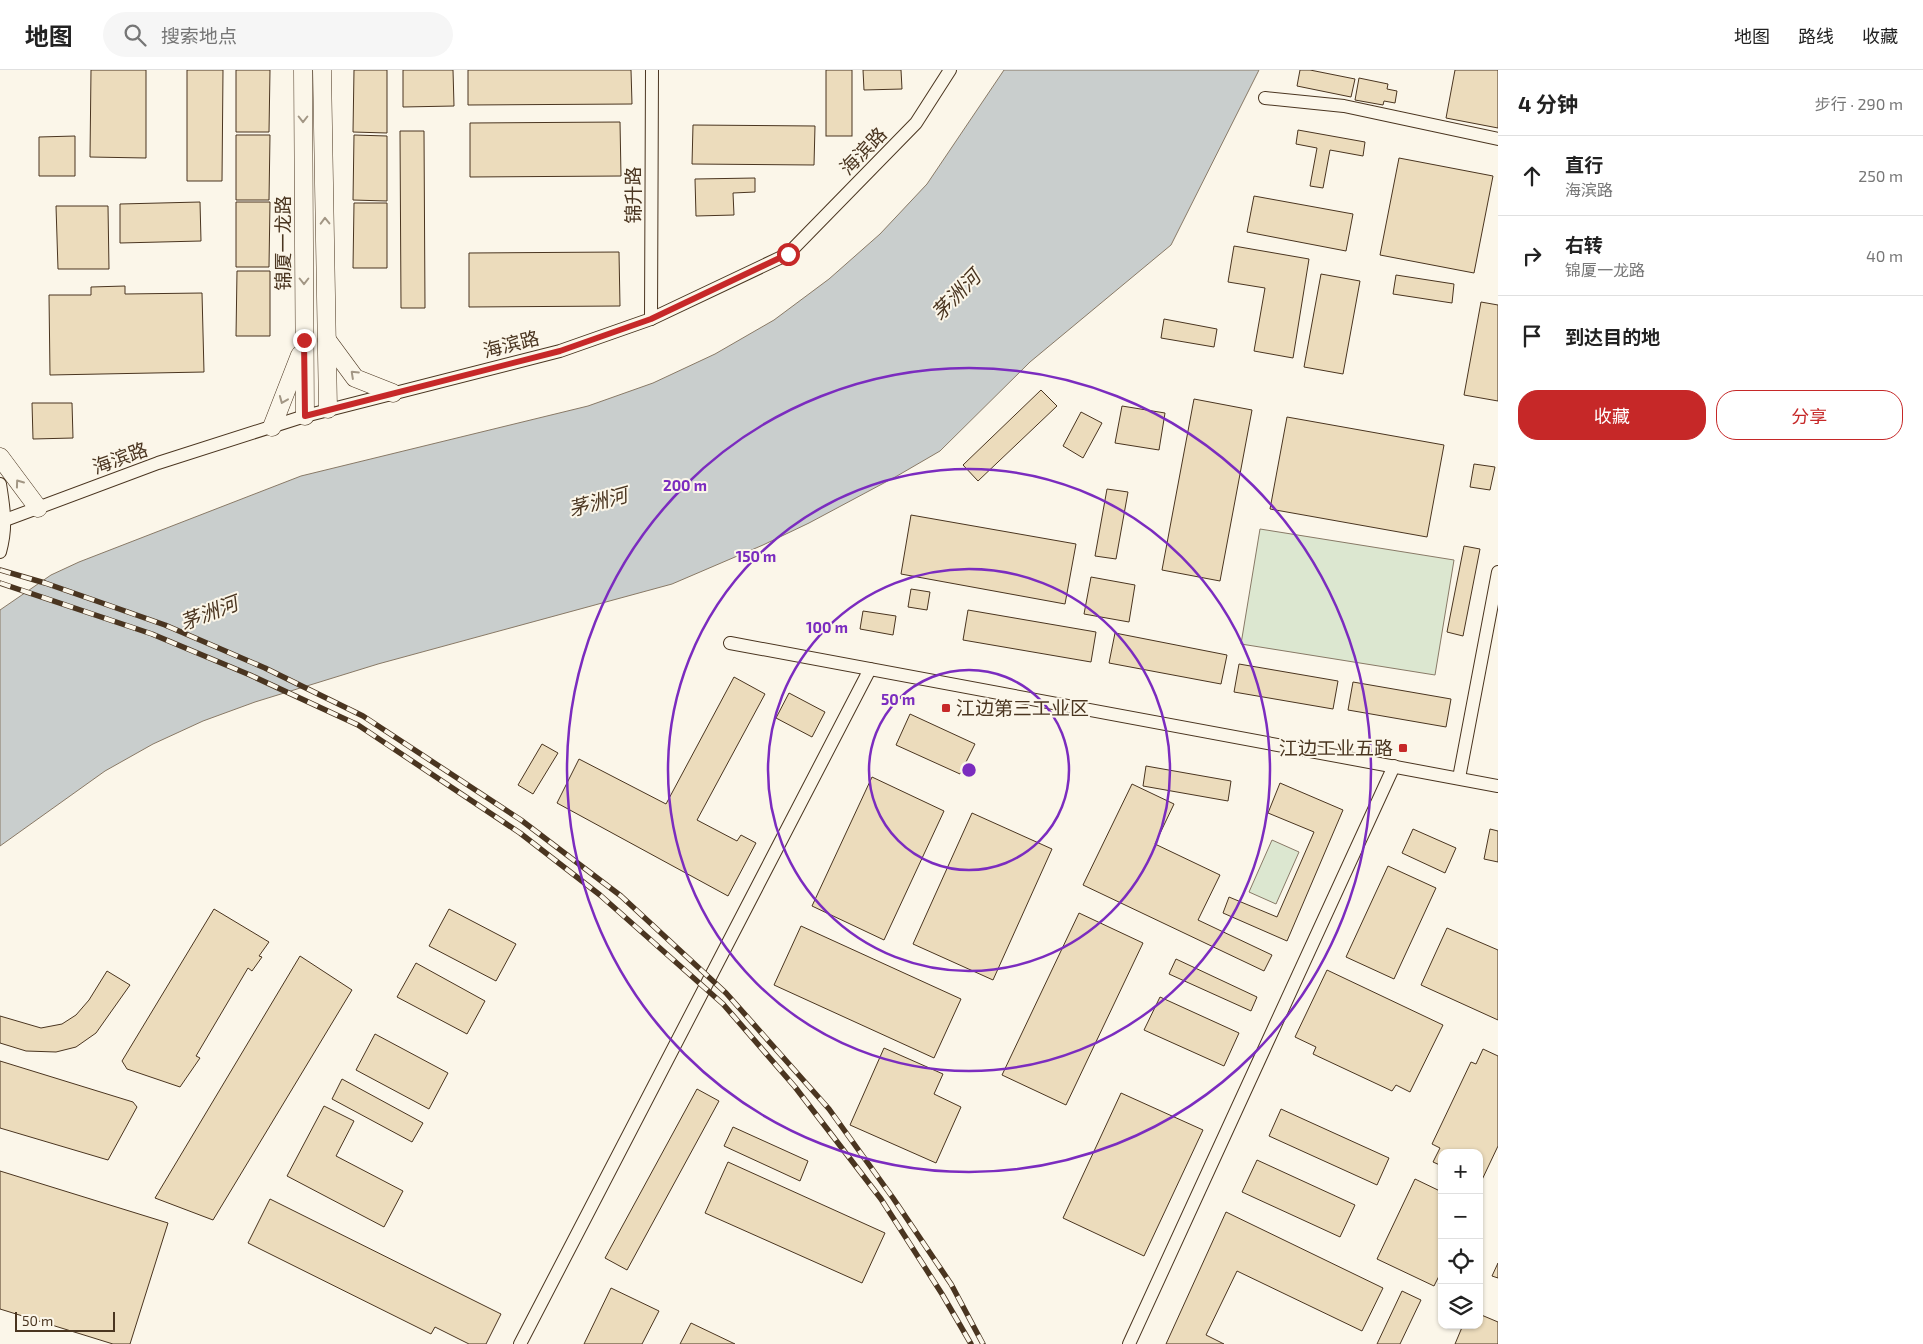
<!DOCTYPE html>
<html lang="zh">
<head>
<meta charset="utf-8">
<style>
	:root { --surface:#fff; --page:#f6f6f6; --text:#222; --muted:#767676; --line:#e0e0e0; --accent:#c62828 }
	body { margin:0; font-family:"Exo 2","Noto Sans SC",sans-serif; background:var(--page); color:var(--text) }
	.controls { position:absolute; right:15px; bottom:15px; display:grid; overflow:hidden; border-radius:10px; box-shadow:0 1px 4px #0004 }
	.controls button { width:45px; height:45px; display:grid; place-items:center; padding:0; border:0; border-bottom:1px solid var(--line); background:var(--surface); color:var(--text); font:25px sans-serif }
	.scale { position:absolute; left:15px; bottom:12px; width:100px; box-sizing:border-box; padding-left:5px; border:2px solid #4a3520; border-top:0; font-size:14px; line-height:18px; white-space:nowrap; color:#4a3520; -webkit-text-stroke:4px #fbf6e9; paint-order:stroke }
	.stop { position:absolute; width:15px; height:15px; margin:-11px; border:4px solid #c62828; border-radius:50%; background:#fff }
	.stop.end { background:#c62828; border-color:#fff; box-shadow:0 1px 5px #0008 }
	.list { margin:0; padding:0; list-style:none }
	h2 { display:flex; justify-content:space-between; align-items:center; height:65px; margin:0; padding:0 20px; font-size:21px }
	h2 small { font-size:16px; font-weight:400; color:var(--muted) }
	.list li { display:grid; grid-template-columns:32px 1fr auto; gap:15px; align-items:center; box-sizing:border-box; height:80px; padding:0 20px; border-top:1px solid var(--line) }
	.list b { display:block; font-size:19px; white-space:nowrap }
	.list p { margin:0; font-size:16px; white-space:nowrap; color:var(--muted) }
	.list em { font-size:16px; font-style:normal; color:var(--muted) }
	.actions { display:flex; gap:10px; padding:15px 20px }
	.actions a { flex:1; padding:11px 0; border:1px solid var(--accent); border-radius:20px; text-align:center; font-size:18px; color:var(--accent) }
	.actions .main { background:var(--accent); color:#fff }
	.icon { flex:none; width:28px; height:28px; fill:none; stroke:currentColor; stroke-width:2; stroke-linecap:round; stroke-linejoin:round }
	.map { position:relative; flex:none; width:1498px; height:1274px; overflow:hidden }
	header { display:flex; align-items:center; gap:30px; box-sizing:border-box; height:70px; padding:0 25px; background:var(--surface); border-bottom:1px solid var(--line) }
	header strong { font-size:24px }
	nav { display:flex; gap:28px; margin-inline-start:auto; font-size:18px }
	.search { width:350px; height:45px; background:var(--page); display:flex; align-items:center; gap:12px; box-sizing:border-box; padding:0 18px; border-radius:28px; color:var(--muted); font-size:19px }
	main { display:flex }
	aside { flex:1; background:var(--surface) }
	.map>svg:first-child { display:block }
</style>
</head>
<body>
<header>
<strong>地图</strong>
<div class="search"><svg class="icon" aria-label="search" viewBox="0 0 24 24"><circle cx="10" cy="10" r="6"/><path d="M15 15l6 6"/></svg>搜索地点</div>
<nav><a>地图</a><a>路线</a><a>收藏</a></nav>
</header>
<main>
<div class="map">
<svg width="1498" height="1274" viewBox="0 0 1498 1274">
	<rect width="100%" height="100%" fill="#fbf6e9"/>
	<!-- green -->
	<g fill="#dce7d0" stroke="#887966">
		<path d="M1260,459L1454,490L1435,605L1241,574Z"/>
		<path d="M1272,770L1299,782L1276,834L1249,822Z"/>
	</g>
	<!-- water -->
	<path fill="#c9cecd" stroke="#887966" d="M1004,0H1259L1171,175L1030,292L940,381L897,406L809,453L763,475L672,514L378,594L255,632L203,651L153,674L105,701L0,776V540L51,505L79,492L301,406L588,336L653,313L715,284L774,250L829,209L880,164L927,114Z"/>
	<!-- building -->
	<g fill="#ecdcbc" stroke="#4a3520">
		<path d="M91,0H146V88L90,87Z"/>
		<path d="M187,0H223L222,111H187Z"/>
		<path d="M236,0H270L269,62H236Z"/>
		<path d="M354,0H387V63L353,62Z"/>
		<path d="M403,0H453L454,36L403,37Z"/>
		<path d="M468,0H631L632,34L468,35Z"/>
		<rect x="826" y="0" width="26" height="66"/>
		<path d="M863,0H901L902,19L864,20Z"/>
		<path d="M1300,0H1310L1355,9L1351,27L1297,16Z"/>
		<path d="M1455,0H1498V58L1446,48Z"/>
		<path d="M1359,8L1388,14L1387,19L1397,21L1395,33L1384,31L1383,35L1355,30Z"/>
		<path d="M620,52L621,106L470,107V53Z"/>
		<path d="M693,55L815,56L814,95L692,94Z"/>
		<path d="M1298,60L1365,72L1363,86L1330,80L1323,118L1310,116L1317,78L1296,74Z"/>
		<path d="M400,61H424L425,238H401Z"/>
		<path d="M236,65H270L269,130H236Z"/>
		<path d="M354,65L387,66V131L353,130Z"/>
		<path d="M75,66V106H39V67Z"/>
		<path d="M1399,88L1493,106L1474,203L1380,185Z"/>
		<path d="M755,108V122L733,123L734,145L696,146L695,109Z"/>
		<path d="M1254,126L1353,144L1346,181L1247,162Z"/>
		<path d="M200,132L201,171L120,173V134Z"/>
		<path d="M236,132H270L269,197H236Z"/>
		<path d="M354,133H387V198H353Z"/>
		<path d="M56,136H108L109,199H58Z"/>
		<path d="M1234,176L1309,189L1293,288L1254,281L1265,218L1228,212Z"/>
		<path d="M619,182L620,236L469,237V183Z"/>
		<path d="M237,201H270V266H236Z"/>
		<path d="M1321,204L1360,211L1343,304L1304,297Z"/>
		<path d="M1396,205L1454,214L1452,233L1393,224Z"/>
		<path d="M125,216V224L202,223L204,302L50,305L49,225H91V217Z"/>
		<path d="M1481,232L1498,235V331L1464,325Z"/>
		<path d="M1164,249L1217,259L1214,277L1161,268Z"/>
		<path d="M1041,320L1057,336L978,411L963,395Z"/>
		<path d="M1194,329L1252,340L1220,511L1162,500Z"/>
		<path d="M32,333H72L73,368L33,369Z"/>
		<path d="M1122,336L1165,343L1159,380L1115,373Z"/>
		<path d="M1081,342L1102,353L1083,388L1063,376Z"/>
		<path d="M1287,347L1444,375L1427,467L1270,439Z"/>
		<path d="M1474,394L1495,397L1490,420L1470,417Z"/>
		<path d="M1107,419L1128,422L1116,489L1095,486Z"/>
		<path d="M911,445L1076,474L1065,534L901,504Z"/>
		<path d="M1464,476L1480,479L1463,566L1447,562Z"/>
		<path d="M1091,507L1135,515L1129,552L1084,544Z"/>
		<path d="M911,519L930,522L927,540L908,537Z"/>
		<path d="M968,540L1096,562L1091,592L963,570Z"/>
		<path d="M863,541L896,546L893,565L860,559Z"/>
		<path d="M1115,563L1227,585L1221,614L1109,593Z"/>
		<path d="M1239,594L1338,611L1333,639L1234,622Z"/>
		<path d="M734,607L765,624L697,750L737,771L741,765L756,773L728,826L557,733L579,689L666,734Z"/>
		<path d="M1353,612L1451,629L1446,657L1348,640Z"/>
		<path d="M789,623L825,642L812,667L776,648Z"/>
		<path d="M910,644L975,674L960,704L896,675Z"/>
		<path d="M542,674L558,683L533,724L518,715Z"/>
		<path d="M1146,696L1231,711L1228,731L1143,716Z"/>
		<path d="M872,707L944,741L884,870L812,836Z"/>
		<path d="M1280,713L1343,740L1287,871L1223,843L1229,827L1277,847L1314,762L1268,743Z"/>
		<path d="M1132,714L1174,734L1155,774L1220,805L1198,850L1272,885L1264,901L1083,815Z"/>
		<path d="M972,743L1052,779L993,910L913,874Z"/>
		<path d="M1413,759L1456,778L1445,803L1402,783Z"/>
		<path d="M1490,759L1498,761V792L1484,789Z"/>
		<path d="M1388,796L1436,818L1394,909L1346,887Z"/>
		<path d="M214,839L269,872L259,886L262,887L252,901L248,898L196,986L200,988L180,1017L127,999L122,991Z"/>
		<path d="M449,839L516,874L496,911L429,876Z"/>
		<path d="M1079,843L1143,873L1066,1035L1002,1005Z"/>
		<path d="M801,856L961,929L934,988L774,915Z"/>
		<path d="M1447,858L1498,880V950L1421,915Z"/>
		<path d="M300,886L352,920L213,1150L155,1128Z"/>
		<path d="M1176,889L1257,927L1251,941L1169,904Z"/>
		<path d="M416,893L485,931L467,964L397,927Z"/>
		<path d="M1327,900L1443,955L1410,1022L1396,1015L1392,1021L1313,984L1316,977L1295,967Z"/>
		<path d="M107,901L130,915L96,963L76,977L56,982L26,981L0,973V946L41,958L62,954L76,945L89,930Z"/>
		<path d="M1160,927L1239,963L1224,996L1144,960Z"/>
		<path d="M375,964L448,1003L429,1039L356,1000Z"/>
		<path d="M884,978L943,1004L934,1024L961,1037L936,1093L850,1055Z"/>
		<path d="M1483,979L1498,986V1076L1480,1114L1479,1083H1442V1096L1433,1092L1440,1078L1432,1074L1471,992L1476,994Z"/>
		<path d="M0,991L133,1032L137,1037L108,1090L0,1058Z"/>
		<path d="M342,1009L423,1053L412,1072L332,1029Z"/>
		<path d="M697,1019L719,1031L627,1200L605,1188Z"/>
		<path d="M1121,1023L1203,1060L1144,1186L1063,1148Z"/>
		<path d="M324,1036L354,1051L336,1086L403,1121L384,1157L287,1106Z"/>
		<path d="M1281,1039L1389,1088L1377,1115L1269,1066Z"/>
		<path d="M733,1057L808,1091L800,1111L724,1076Z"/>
		<path d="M1257,1090L1355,1135L1340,1167L1242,1122Z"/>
		<path d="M728,1092L885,1163L862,1213L705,1143Z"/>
		<path d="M0,1101L168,1153L130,1274H113L0,1239Z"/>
		<path d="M1415,1109L1442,1122V1200L1434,1216L1377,1189Z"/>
		<path d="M270,1129L501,1244L486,1274H469L435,1257L431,1264L248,1173Z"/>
		<path d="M1226,1142L1383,1218L1362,1261L1237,1201L1206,1265L1224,1274H1166Z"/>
		<path d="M1498,1193V1208L1492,1206Z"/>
		<path d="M611,1218L659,1241L642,1274H584Z"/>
		<path d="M1402,1221L1421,1230L1400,1274H1377Z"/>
		<path d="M1479,1244L1498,1252V1274H1455L1463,1255H1479Z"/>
		<path d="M691,1253L735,1274H680Z"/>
	</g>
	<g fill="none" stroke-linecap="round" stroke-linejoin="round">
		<!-- street casing -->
		<g stroke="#4a3520" stroke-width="14">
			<g id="street">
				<path d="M1265,28L1344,36L1498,69"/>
				<path d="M651,249L652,0"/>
				<path d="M0,414C4,439 7,457 0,482"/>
				<path d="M0,452L158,393L305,346L560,281L651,249L788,184L916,53L950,0"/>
				<path d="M730,573L1498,716"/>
				<path d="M1459,708L1498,502"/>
				<path d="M520,1274L870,599"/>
				<path d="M1129,1274L1394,696"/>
			</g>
		</g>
		<!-- secondary casing -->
		<g stroke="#4a3520" stroke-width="19">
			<g id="secondary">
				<path d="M303,0L305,346"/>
				<path d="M322,0L328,339"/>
				<path d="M327,270L355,308L393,323"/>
				<path d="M272,357L300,285"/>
				<path d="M0,387L38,438"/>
			</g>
		</g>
		<!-- street -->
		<use href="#street" stroke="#fbf6e9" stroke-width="12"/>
		<!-- secondary -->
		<use href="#secondary" stroke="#fbf6e9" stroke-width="18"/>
		<!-- rail casing -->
		<g stroke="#4a3520" stroke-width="5.5">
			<g id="rail">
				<path d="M0,500L45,513L165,555L265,598L363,646L521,750L621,826L726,923L829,1039L893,1128L951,1214L983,1274"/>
				<path d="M0,513L152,564L250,605L358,655L520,763L600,825L723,934L795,1017L881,1129L942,1224L971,1274"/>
			</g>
		</g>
		<!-- rail -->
		<use href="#rail" stroke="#fbf6e9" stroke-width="4" stroke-dasharray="11" stroke-linecap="butt"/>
	</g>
	<!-- one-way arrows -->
	<defs><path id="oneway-chevron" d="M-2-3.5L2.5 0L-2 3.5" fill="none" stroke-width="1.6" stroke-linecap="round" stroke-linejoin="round" transform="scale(1.25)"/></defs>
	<g stroke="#a29684">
		<use href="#oneway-chevron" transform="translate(303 49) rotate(90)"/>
		<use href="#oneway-chevron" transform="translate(325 151) rotate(-91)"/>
		<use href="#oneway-chevron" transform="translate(304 211) rotate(90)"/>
		<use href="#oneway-chevron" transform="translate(354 304) rotate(-137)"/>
		<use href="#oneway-chevron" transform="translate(283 330) rotate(112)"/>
		<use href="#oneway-chevron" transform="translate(19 413) rotate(-126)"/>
	</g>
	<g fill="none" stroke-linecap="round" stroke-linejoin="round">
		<!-- route -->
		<path stroke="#c62828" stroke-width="6" d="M304,270L305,346L560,281L651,249L788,184"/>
	</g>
	<!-- distance rings -->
	<g fill="none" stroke="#7b2cbf" stroke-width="2.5">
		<circle cx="969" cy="700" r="100"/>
		<circle cx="969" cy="700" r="201"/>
		<circle cx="969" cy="700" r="301"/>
		<circle cx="969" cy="700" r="402"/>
	</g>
	<!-- markers -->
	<g fill="#c62828" stroke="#fbf6e9" stroke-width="2">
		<rect x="941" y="633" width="10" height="10" rx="2.5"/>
		<rect x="1398" y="673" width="10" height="10" rx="2.5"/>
	</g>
	<g text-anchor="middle" stroke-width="4" stroke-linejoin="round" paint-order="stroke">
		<!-- street labels -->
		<g font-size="19" fill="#4a3520" stroke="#fbf6e9">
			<text transform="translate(863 81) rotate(-46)" y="7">海滨路</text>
			<text transform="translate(633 125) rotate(-90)" y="7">锦升路</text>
			<text transform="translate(283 173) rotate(-90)" y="7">锦厦一龙路</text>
			<text transform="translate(511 274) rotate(-14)" y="7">海滨路</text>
			<text transform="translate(120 388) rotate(-20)" y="7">海滨路</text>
		</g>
		<!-- poi labels -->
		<g font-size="19" fill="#4a3520" stroke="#fbf6e9" text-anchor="start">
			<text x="956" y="645">江边第三工业区</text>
			<text x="1393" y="685" text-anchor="end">江边工业五路</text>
		</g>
		<!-- water labels -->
		<g font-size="20" font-style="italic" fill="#4a3520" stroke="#fbf6e9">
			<text transform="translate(956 225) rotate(-46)" y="7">茅洲河</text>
			<text transform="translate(598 432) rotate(-15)" y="7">茅洲河</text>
			<text transform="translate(209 543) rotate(-21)" y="7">茅洲河</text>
		</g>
	</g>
	<circle cx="969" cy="700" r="8" fill="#7b2cbf" stroke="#fbf6e9" stroke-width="2.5"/>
	<g font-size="15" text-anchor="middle" font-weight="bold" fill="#7b2cbf" stroke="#fbf6e9" stroke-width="4" stroke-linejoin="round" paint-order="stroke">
		<text x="685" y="421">200 m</text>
		<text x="756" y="492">150 m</text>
		<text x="827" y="563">100 m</text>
		<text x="898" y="635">50 m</text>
	</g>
</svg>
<div class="controls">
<button>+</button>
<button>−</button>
<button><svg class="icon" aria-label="locate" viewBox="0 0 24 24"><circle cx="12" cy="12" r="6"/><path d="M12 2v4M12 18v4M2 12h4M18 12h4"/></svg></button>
<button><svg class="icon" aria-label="layers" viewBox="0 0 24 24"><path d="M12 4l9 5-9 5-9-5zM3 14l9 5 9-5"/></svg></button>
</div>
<div class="scale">50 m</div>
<div class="stop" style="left:788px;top:184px"></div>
<div class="stop end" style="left:304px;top:270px"></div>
</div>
<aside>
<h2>4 分钟<small>步行 · 290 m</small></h2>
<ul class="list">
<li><svg class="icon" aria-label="ahead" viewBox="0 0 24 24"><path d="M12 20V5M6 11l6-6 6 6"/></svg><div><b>直行</b><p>海滨路</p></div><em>250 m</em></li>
<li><svg class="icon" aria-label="right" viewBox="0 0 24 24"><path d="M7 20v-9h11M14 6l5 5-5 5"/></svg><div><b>右转</b><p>锦厦一龙路</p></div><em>40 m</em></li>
<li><svg class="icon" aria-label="arrive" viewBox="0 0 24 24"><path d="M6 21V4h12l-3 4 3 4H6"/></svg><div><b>到达目的地</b></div></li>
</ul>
<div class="actions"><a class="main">收藏</a><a>分享</a></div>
</aside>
</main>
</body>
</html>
